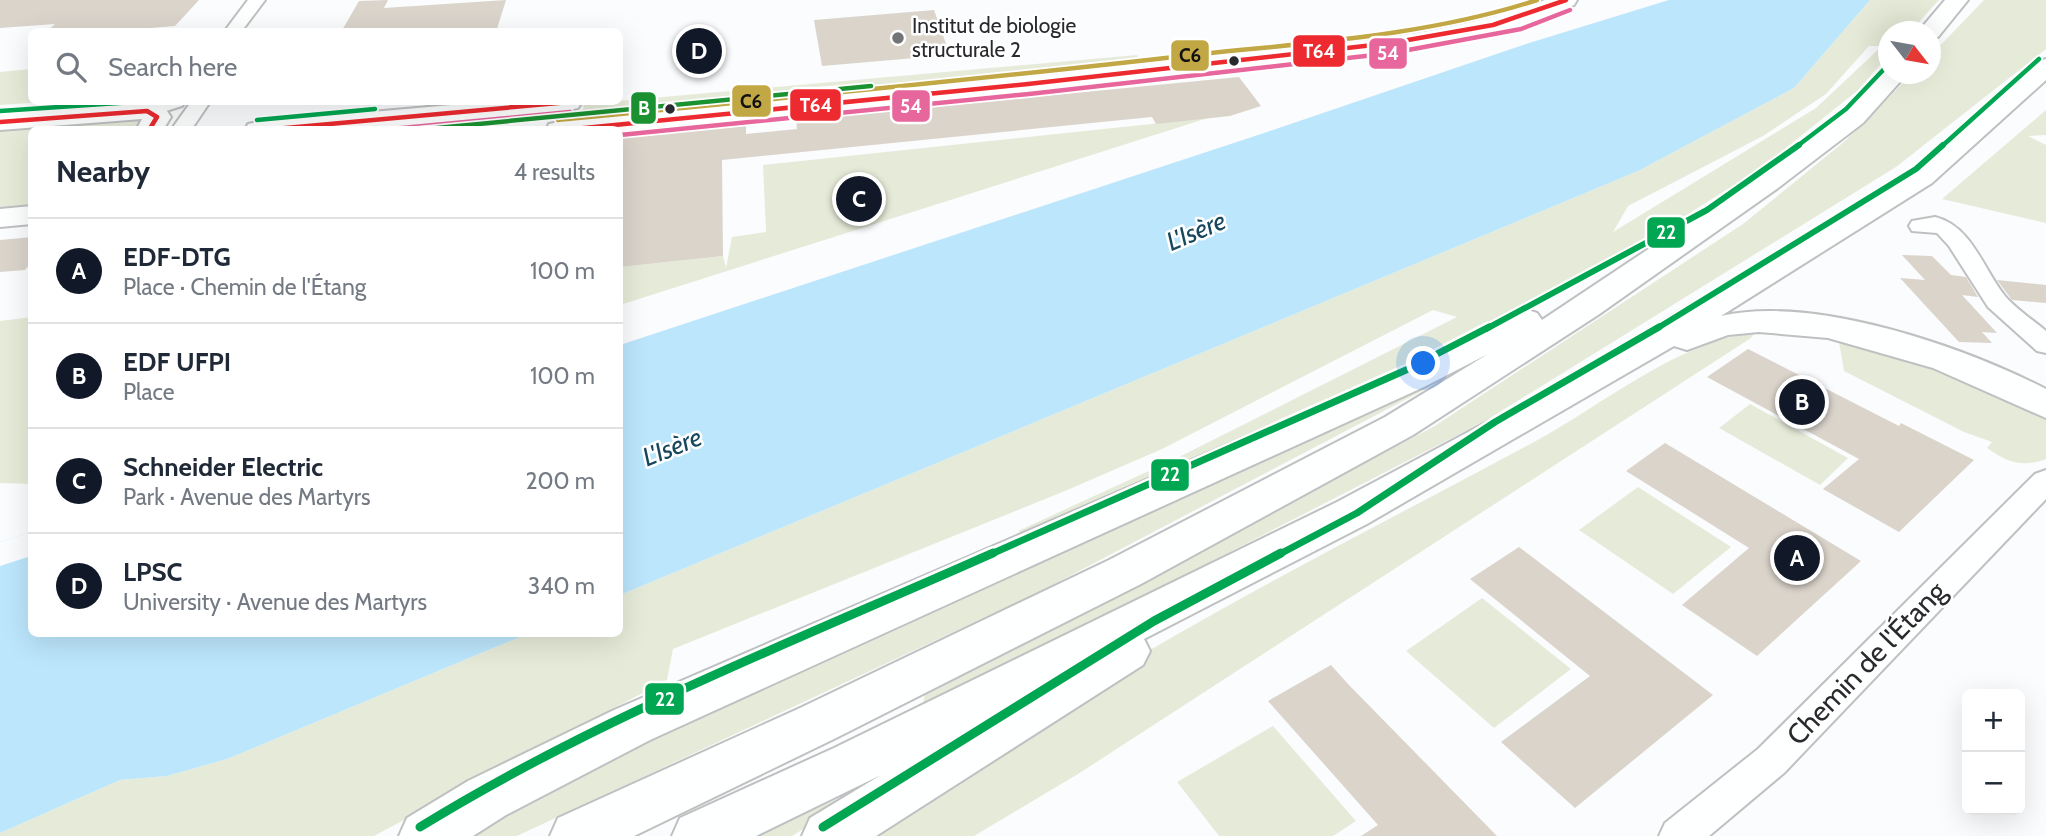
<!DOCTYPE html>
<html lang="en">
<head>
<meta charset="utf-8">
<style>
	:root { --surface:#fff; --page:#f2f2f3; --text:#1f2937; --muted:#747a83; --line:#e0e1e3; --accent:#111827 }
	body { margin:0; font-family:Cabin,sans-serif; background:var(--page); color:var(--text) }
	.controls { position:absolute; right:21px; bottom:21px; display:grid; overflow:hidden; border-radius:10px; box-shadow:0 7px 28px #0002 }
	.controls button { width:63px; height:63px; display:grid; place-items:center; padding:0; border:0; border-bottom:2px solid var(--line); background:var(--surface); color:var(--text); font:35px sans-serif }
	.compass { position:absolute; left:1878px; top:21px; width:63px; height:63px; border-radius:50%; background:var(--surface); box-shadow:0 7px 28px #0002; rotate:121deg }
	.you { position:absolute; left:1424px; top:364px; width:24px; height:24px; margin:-18px; border:5px solid #fff; border-radius:50%; background:#1a73e8; box-shadow:0 0 0 10px #1a73e833 }
	.badge { display:grid; place-items:center; width:46px; height:46px; border-radius:50%; background:var(--accent); color:#fff; font-size:23px; font-weight:700 }
	.pin { position:absolute; translate:-50% -50%; border:4px solid #fff; box-shadow:0 2px 7px #0006 }
	.list { margin:0; padding:0; list-style:none }
	h2 { display:flex; justify-content:space-between; align-items:center; height:91px; margin:0; padding:0 28px; font-size:30px }
	h2 small { font-size:23px; font-weight:400; color:var(--muted) }
	.list li { display:grid; grid-template-columns:46px 1fr auto; gap:21px; align-items:center; box-sizing:border-box; height:105px; padding:0 28px; border-top:2px solid var(--line) }
	.list b { display:block; font-size:26px; white-space:nowrap }
	.list p { margin:0; font-size:23px; white-space:nowrap; color:var(--muted) }
	.list em { font-size:23px; font-style:normal; color:var(--muted) }
	.icon { flex:none; width:38px; height:38px; fill:none; stroke:currentColor; stroke-width:2; stroke-linecap:round; stroke-linejoin:round }
	.map { position:relative; flex:none; width:2046px; height:836px; overflow:hidden }
	.search { position:absolute; background:var(--surface); box-shadow:0 7px 28px #0002; left:28px; top:28px; width:595px; height:77px; display:flex; align-items:center; gap:18px; box-sizing:border-box; padding:0 24px; border-radius:10px; color:var(--muted); font-size:26px }
	.panel { position:absolute; background:var(--surface); box-shadow:0 7px 28px #0002; left:28px; top:126px; width:595px; height:511px; border-radius:10px }
	.map>svg:first-child { display:block }
</style>
</head>
<body>
<div class="map">
<svg width="2046" height="836" viewBox="0 0 2046 836">
	<rect width="100%" height="100%" fill="#fbfcfe"/>
	<!-- green -->
	<g fill="#e6ebd9" fill-rule="evenodd">
		<path d="M1870,0H1939L1911,31L1888,32V56L1857,91L1761,168L1606,266L1468,338L1026,535L1018,531L1177,458L1457,317L1433,310L1162,449L1065,491L673,649L667,680L374,836H0V833L120,780L167,776L227,759L527,634H620V595L1638,171L1794,88ZM1869,46H1882L1816,108L1613,232L1628,206L1763,136L1826,94Z"/>
		<path d="M1984,0H2046V49L1896,167L1485,421L922,710L925,693L1433,427L1743,224L1845,141L1912,74H1930L1931,55Z"/>
		<path d="M1499,18L1414,36L1215,60L1206,51Z"/>
		<path d="M1137,55L1144,67L581,123L584,104Z"/>
		<path d="M31,69L32,102H45L0,105V72Z"/>
		<path d="M2046,110V135L2028,136L2046,145V223L1942,199Z"/>
		<path d="M138,116L145,121L137,129L32,130L31,209L0,212V127Z"/>
		<path d="M1208,118L620,305V267L723,256L726,268L732,237L766,232L763,165Z"/>
		<path d="M503,120L500,126L467,130L393,129Z"/>
		<path d="M31,317V484L0,483V321Z"/>
		<path d="M1755,332L1751,338L1078,774L974,836H865C966,765 1068,696 1176,635C1293,568 1415,506 1534,442C1606,403 1673,344 1755,332Z"/>
		<path d="M1838,336L1901,354L2046,409V459C2023,468 2006,462 1987,448L1992,442L1964,432L1844,371Z"/>
		<path d="M1441,381L1043,590L517,836H443L536,786L1422,384Z"/>
		<path d="M1750,404L1848,458L1820,485L1719,428Z"/>
		<path d="M1638,487L1731,547L1673,594L1579,530Z"/>
		<path d="M1482,598L1571,669L1494,728L1406,651Z"/>
		<path d="M1273,726L1356,821L1333,836H1219L1177,782Z"/>
		<path d="M885,778L792,836H754Z"/>
	</g>
	<!-- water -->
	<g fill="#bce6fc">
		<path d="M1669,0H1870L1794,88L1638,171L620,595V345L1261,134L1526,44Z"/>
		<path d="M31,532L32,634H527L227,759L167,776L120,780L0,833V542Z"/>
	</g>
	<!-- pier -->
	<path fill="#fbfcfe" d="M31,532V556L0,566V542Z"/>
	<!-- building -->
	<g fill="#dad4cb">
		<path d="M0,0H199L175,26L100,32H46L55,24L0,28Z"/>
		<path d="M388,0L384,8L506,0L496,32H341L359,1Z"/>
		<path d="M934,10L950,55L822,66L814,20Z"/>
		<path d="M1239,77L1261,106L1230,116L1156,124L1152,117L722,160L723,256L620,267V137L746,125V134L797,129L796,120Z"/>
		<path d="M32,237V262L25,270L0,272V240Z"/>
		<path d="M1902,255L1932,256L1951,275L1966,277L1978,297L1962,295L1997,333L1982,332L1992,343L1959,342L1900,278L1925,280Z"/>
		<path d="M1997,280L2046,285V303L2012,300Z"/>
		<path d="M1748,349L1899,426L1901,423L1974,460L1899,532L1823,489L1859,459L1707,377Z"/>
		<path d="M1665,443L1861,561L1757,656L1682,605L1749,548L1626,471Z"/>
		<path d="M1519,547L1713,695L1575,808L1501,742L1590,676L1470,579Z"/>
		<path d="M1331,665L1348,684L1497,836H1361L1378,825L1268,701Z"/>
	</g>
	<g fill="none" stroke-linecap="round" stroke-linejoin="round">
		<!-- minor casing -->
		<g stroke="#bec0c2" stroke-width="4">
			<g id="minor">
				<path d="M248,0H265L241,32H224Z"/>
				<path d="M157,102H185L182,106L147,117L137,111L140,107Z"/>
				<path d="M191,102H210L191,130H171Z"/>
				<path d="M1935,217C1972,226 1983,269 2005,296C2016,309 2033,320 2046,331V353L2037,351L1988,307L1949,246L1937,233L1912,231L1909,226L1912,221Z"/>
				<path d="M2046,470V499L1784,773L1709,836H1659L1665,823L1758,749L2035,474Z"/>
			</g>
		</g>
		<!-- secondary casing -->
		<g stroke="#bec0c2" stroke-width="4">
			<g id="secondary">
				<path d="M1545,0H1577L1574,5L1525,24L1493,32L1391,50L1028,92L620,132V130H546L549,124L559,122C772,101 984,81 1196,57C1310,45 1438,41 1545,0Z"/>
				<path d="M485,102H582L578,108L569,110L354,130H245L248,124L258,122Z"/>
				<path d="M147,103L167,111L171,117L163,130H136L142,119L0,130V114Z"/>
				<path d="M32,206V224L0,227V209Z"/>
			</g>
		</g>
		<!-- trunk casing -->
		<g stroke="#bec0c2" stroke-width="4">
			<g id="trunk">
				<path d="M1945,0H1968L1938,37L1930,39V32H1918Z"/>
				<path d="M2046,59V80L1932,183L1721,316C1815,295 1962,346 2046,389V418L1933,368L1828,338L1759,332L1728,335L1687,350L1674,346L1367,524L1144,639L1150,651L1143,665L876,836H802L810,818L881,775L756,836H672L680,818L834,748L1337,502L1487,422L1612,352L1912,171L2037,62Z"/>
				<path d="M1888,68V74H1907L1863,123L1778,188L1598,315L1413,435L1141,584L836,738L634,836H550L558,818L800,708L1109,560L1385,417L1488,354L1424,387L650,740L506,815L473,836H399L407,818L468,781L614,710L1398,371L1513,313L1525,309L1537,313L1542,320L1758,176L1843,111Z"/>
			</g>
		</g>
		<!-- minor -->
		<use href="#minor" fill="#feffff" fill-rule="evenodd"/>
		<!-- secondary -->
		<use href="#secondary" fill="#feffff" fill-rule="evenodd"/>
		<!-- trunk -->
		<use href="#trunk" fill="#feffff" fill-rule="evenodd"/>
		<!-- bus-1 casing -->
		<g stroke="#fff" stroke-width="8">
			<g id="bus-1">
				<path d="M0,122L147,111L157,117L149,130"/>
				<path d="M264,130L569,102"/>
				<path d="M564,130L1028,84L1391,43L1493,25L1566,0"/>
			</g>
		</g>
		<!-- bus-2 casing -->
		<g stroke="#fff" stroke-width="8">
			<g id="bus-2">
				<path d="M381,130L570,112"/>
				<path d="M620,135L1029,94L1392,53L1521,29L1570,10"/>
			</g>
		</g>
		<!-- bus-3 casing -->
		<g stroke="#fff" stroke-width="8">
			<path id="bus-3" d="M558,120C766,100 975,80 1183,56C1301,43 1424,37 1537,0"/>
		</g>
		<!-- bus-4-far3 casing -->
		<g stroke="#fff" stroke-width="8">
			<g id="bus-4-far3">
				<path d="M0,111L133,102"/>
				<path d="M257,120L375,109"/>
				<path d="M1796,147L1846,109L1886,67"/>
				<path d="M1941,147L2039,59"/>
			</g>
		</g>
		<!-- bus-4-far2 casing -->
		<g stroke="#fff" stroke-width="10">
			<g id="bus-4-far2">
				<path d="M1486,329L1707,210L1799,145"/>
				<path d="M1656,329L1916,169L1943,145"/>
			</g>
		</g>
		<!-- bus-4-far1 casing -->
		<g stroke="#fff" stroke-width="12">
			<g id="bus-4-far1">
				<path d="M989,555L1406,370L1489,327"/>
				<path d="M1278,555L1357,513L1495,422L1659,327"/>
			</g>
		</g>
		<!-- bus-4 casing -->
		<g stroke="#fff" stroke-width="14">
			<g id="bus-4">
				<path d="M420,827C600,716 800,639 993,553"/>
				<path d="M823,827L1154,621L1281,553"/>
			</g>
		</g>
		<!-- bus-1 -->
		<use href="#bus-1" stroke="#ec2a2f" stroke-width="4.5"/>
		<!-- bus-2 -->
		<use href="#bus-2" stroke="#e7679c" stroke-width="4.5"/>
		<!-- bus-3 -->
		<use href="#bus-3" stroke="#c2a845" stroke-width="4.5"/>
		<!-- bus-4-far3 -->
		<use href="#bus-4-far3" stroke="#00a651" stroke-width="4.5"/>
		<!-- bus-4-far2 -->
		<use href="#bus-4-far2" stroke="#00a651" stroke-width="6"/>
		<!-- bus-4-far1 -->
		<use href="#bus-4-far1" stroke="#00a651" stroke-width="7"/>
		<!-- bus-4 -->
		<use href="#bus-4" stroke="#00a651" stroke-width="9"/>
		<!-- tram-1 casing -->
		<g stroke="#fff" stroke-width="8">
			<path id="tram-1" d="M416,130L871,86"/>
		</g>
		<!-- tram-1 -->
		<use href="#tram-1" stroke="#1b9232" stroke-width="4.5"/>
	</g>
	<!-- markers -->
	<circle fill="#727476" stroke="#fff" stroke-width="2.5" cx="898" cy="38" r="7"/>
	<g fill="#292a2d" stroke="#fff" stroke-width="2.5">
		<circle cx="1234" cy="61" r="6"/>
		<circle cx="670" cy="109" r="6"/>
	</g>
	<g text-anchor="middle" stroke-width="5" stroke-linejoin="round" paint-order="stroke">
		<!-- far-poi labels -->
		<g font-size="21" fill="#292a2d" stroke="#fff" text-anchor="start">
			<text x="912" y="33">Institut de biologie<tspan x="912" dy="24">structurale 2</tspan></text>
		</g>
		<!-- water labels -->
		<g font-size="26" font-style="italic" fill="#16475c" stroke="#fff">
			<text transform="translate(1196 231) rotate(-23)" y="9">L'Isère</text>
			<text transform="translate(672 447) rotate(-22)" y="9">L'Isère</text>
		</g>
		<!-- near-street labels -->
		<g font-size="28" fill="#292a2d" stroke="#fff">
			<text transform="translate(1866 663) rotate(-46)" y="10">Chemin de l'Étang</text>
		</g>
	</g>
	<g stroke="#fff" stroke-width="2.5">
		<rect x="1292" y="34" width="54" height="34" rx="7" fill="#ec2a2f"/>
		<rect x="1368" y="37" width="40" height="33" rx="7" fill="#e7679c"/>
		<rect x="1170" y="39" width="40" height="33" rx="7" fill="#c2a845"/>
		<rect x="731" y="84" width="41" height="34" rx="7" fill="#c2a845"/>
		<rect x="789" y="88" width="53" height="34" rx="7" fill="#ec2a2f"/>
		<rect x="891" y="89" width="40" height="34" rx="7" fill="#e7679c"/>
		<rect x="630" y="91" width="27" height="34" rx="7" fill="#1b9232"/>
		<rect x="1646" y="216" width="40" height="33" rx="7" fill="#00a651"/>
		<rect x="1150" y="458" width="40" height="34" rx="7" fill="#00a651"/>
		<rect x="644" y="682" width="41" height="34" rx="7" fill="#00a651"/>
	</g>
	<g font-size="19" text-anchor="middle" font-weight="bold" fill="#fff">
		<text x="1319" y="58">T64</text>
		<text x="1388" y="60">54</text>
		<text x="816" y="112">T64</text>
		<text x="911" y="113">54</text>
		<text x="644" y="115">B</text>
		<text x="1666" y="239">22</text>
		<text x="1170" y="481">22</text>
		<text x="665" y="706">22</text>
	</g>
	<g font-size="19" text-anchor="middle" font-weight="bold" fill="#111">
		<text x="1190" y="62">C6</text>
		<text x="751" y="108">C6</text>
	</g>
</svg>
<div class="controls">
<button>+</button>
<button>−</button>
</div>
<svg class="compass" viewBox="-18 -18 36 36"><path d="M0-13l5 13h-10z" fill="#e53935"/><path d="M0 13l5-13h-10z" fill="#747a83"/></svg>
<div class="you"></div>
<div class="pin badge" style="left:1797px;top:558px">A</div>
<div class="pin badge" style="left:1802px;top:402px">B</div>
<div class="pin badge" style="left:859px;top:199px">C</div>
<div class="pin badge" style="left:699px;top:51px">D</div>
<div class="search"><svg class="icon" aria-label="search" viewBox="0 0 24 24"><circle cx="10" cy="10" r="6"/><path d="M15 15l6 6"/></svg>Search here</div>
<section class="panel">
<h2>Nearby<small>4 results</small></h2>
<ul class="list">
<li><span class="badge">A</span><div><b>EDF-DTG</b><p>Place · Chemin de l'Étang</p></div><em>100 m</em></li>
<li><span class="badge">B</span><div><b>EDF UFPI</b><p>Place</p></div><em>100 m</em></li>
<li><span class="badge">C</span><div><b>Schneider Electric</b><p>Park · Avenue des Martyrs</p></div><em>200 m</em></li>
<li><span class="badge">D</span><div><b>LPSC</b><p>University · Avenue des Martyrs</p></div><em>340 m</em></li>
</ul>
</section>
</div>
</body>
</html>
